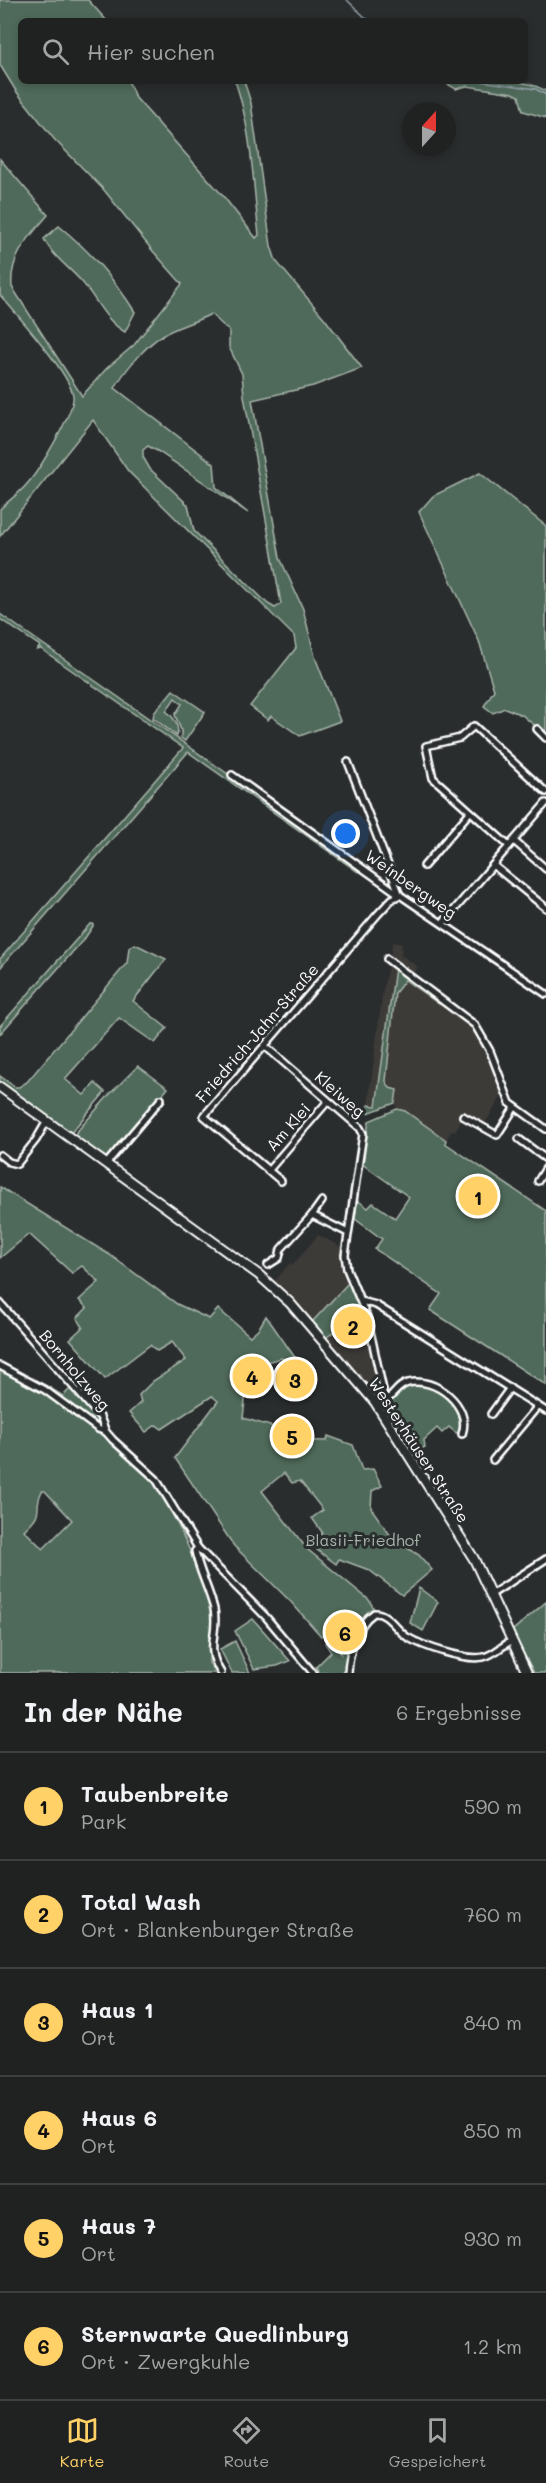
<!DOCTYPE html>
<html lang="de">
<head>
<meta charset="utf-8">
<style>
	:root { --surface:#202222; --page:#2d2f2f; --text:#f1f3f6; --muted:#a2a4a5; --line:#3d3f40; --accent:#ffd166 }
	body { margin:0; font-family:Mali,sans-serif; background:var(--page); color:var(--text) }
	.compass { position:absolute; left:402px; top:102px; width:54px; height:54px; border-radius:50%; background:var(--surface); box-shadow:0 3px 9px #0003; rotate:21deg }
	.you { position:absolute; left:346px; top:834px; width:21px; height:21px; margin:-15px; border:4px solid #fff; border-radius:50%; background:#1a73e8; box-shadow:0 0 0 9px #1a73e833 }
	.badge { display:grid; place-items:center; width:39px; height:39px; border-radius:50%; background:var(--accent); color:#111; font-size:20px; font-weight:700 }
	.pin { position:absolute; translate:-50% -50%; border:3px solid #fff; box-shadow:0 2px 6px #0006 }
	.list { margin:0; padding:0; list-style:none }
	h2 { display:flex; justify-content:space-between; align-items:center; height:78px; margin:0; padding:0 24px; font-size:26px }
	h2 small { font-size:20px; font-weight:400; color:var(--muted) }
	.list li { display:grid; grid-template-columns:39px 1fr auto; gap:18px; align-items:center; box-sizing:border-box; height:108px; padding:0 24px; border-top:2px solid var(--line) }
	.list b { display:block; font-size:22px; white-space:nowrap }
	.list p { margin:0; font-size:20px; white-space:nowrap; color:var(--muted) }
	.list em { font-size:20px; font-style:normal; color:var(--muted) }
	.icon { flex:none; width:33px; height:33px; fill:none; stroke:currentColor; stroke-width:2; stroke-linecap:round; stroke-linejoin:round }
	.map { position:relative; flex:none; width:546px; height:1673px; overflow:hidden }
	.search { position:absolute; background:var(--surface); box-shadow:0 3px 9px #0003; left:18px; right:18px; top:18px; height:66px; display:flex; align-items:center; gap:15px; box-sizing:border-box; padding:0 21px; border-radius:9px; color:var(--muted); font-size:22px }
	.sheet { height:726px; background:var(--surface) }
	nav { display:flex; justify-content:space-around; align-items:center; box-sizing:border-box; height:84px; border-top:2px solid var(--line); background:var(--surface); font-size:16px; color:var(--muted) }
	nav a { display:grid; justify-items:center; gap:3px }
	nav .on { color:var(--accent) }
	.map>svg:first-child { display:block }
</style>
</head>
<body>
<div class="map">
<svg width="546" height="1673" viewBox="0 0 546 1673">
	<rect width="100%" height="100%" fill="#2a2d2e"/>
	<filter id="ink" filterUnits="userSpaceOnUse"><feTurbulence type="fractalNoise" baseFrequency=".0167" numOctaves="2"/><feDisplacementMap in="SourceGraphic" scale="12" xChannelSelector="R" yChannelSelector="G"/><feConvolveMatrix kernelMatrix="1 2 1 2 8 2 1 2 1" color-interpolation-filters="sRGB"/></filter>
	<g filter="url(#ink)">
		<!-- built -->
		<g fill="#3d3a39">
			<path d="M393,942L402,944L401,955L418,967L409,978L395,969L376,1106L368,1105L383,989Z"/>
			<path d="M405,980L439,1003L441,1001L462,1019L472,1029L484,1048L503,1094L484,1125L465,1114L455,1131L452,1130L446,1140L405,1111L397,1109L395,1103L397,1091L390,1088L386,1081L395,993Z"/>
			<path d="M318,1235L342,1247L345,1270L350,1281L312,1322L291,1295L275,1281L290,1263L293,1265Z"/>
			<path d="M361,1309L379,1388L377,1394L326,1338Z"/>
		</g>
		<!-- green -->
		<g fill="#506b5a" stroke="#a8b5ac" stroke-width="1.5" fill-rule="evenodd">
			<path d="M0,0H88L107,21H21V81H131L129,83L135,97L224,197L256,238L259,235C253,185 252,129 235,81H244L251,103L271,246L276,261L325,319L362,368L313,386L252,400L280,558L303,609L315,657L340,721L300,736L271,716L268,720L250,706L296,648L294,636L128,471L93,420L0,536V509C9,500 19,494 27,484C38,472 76,410 73,395C68,371 18,316 0,295V159L48,215C29,237 9,257 12,287L82,396L106,369L134,345L182,284L152,250L104,190L54,139L16,91L0,65ZM211,314L229,331V347L242,374L244,396L281,604L275,608L268,604L194,531L188,505L150,469L143,457V450L148,446L159,452L248,513L216,487L214,464L115,388C123,372 147,344 163,335C176,327 196,322 211,314Z"/>
			<path d="M442,81C472,81 520,75 546,91V118L523,111L519,96L513,93L467,86L456,89Z"/>
			<path d="M59,226C88,249 116,281 135,312L125,332C105,321 96,298 82,282C70,268 52,256 44,239Z"/>
			<path d="M480,473L546,526V735L522,715L505,708L493,713L484,706L494,690L479,641L419,512L433,496Z"/>
			<path d="M0,614L228,774L258,797L284,813L283,816L293,822L295,820L302,826L301,829L305,831L307,829L319,837L318,840L361,868L358,872L188,752L0,968V959L183,748L41,649L37,650L40,646L0,619Z"/>
			<path d="M173,690L205,712L185,741L181,738V730L175,715L182,704L175,698L166,711C173,716 180,726 177,736L153,718L154,713Z"/>
			<path d="M90,924H93V926L85,938L0,1034V1026Z"/>
			<path d="M135,944L166,959L133,1001L167,1028L155,1043L119,1018L65,1079L84,1095L95,1083L105,1092L70,1134L0,1085V1076L15,1087H19L27,1082L127,963L129,948Z"/>
			<path d="M395,968L441,1001L439,1004L405,980L395,993L386,1081L390,1088L397,1090L395,1103L368,1113V1105L376,1106Z"/>
			<path d="M138,1066L168,1088L107,1158L73,1136L109,1095Z"/>
			<path d="M397,1109L405,1111L446,1140L445,1143L546,1211V1385L430,1310L441,1294L375,1249L382,1239L355,1219L357,1200L368,1208L373,1203L395,1218L409,1197L362,1164L369,1121Z"/>
			<path d="M0,1187L110,1255L177,1304L209,1319L218,1309L250,1336L259,1328L266,1316L312,1382L307,1385L282,1358L249,1366L243,1418L284,1430L288,1440L327,1441L328,1436L353,1445L362,1470L373,1469L382,1486L372,1491L371,1508L393,1539L419,1555L432,1570L402,1595L369,1570L339,1559L336,1564L317,1550L322,1532L312,1518L323,1510L300,1481L292,1483L284,1473L262,1491L307,1549L369,1600L374,1609L355,1636L348,1622L321,1636L291,1602L234,1546L175,1458L218,1401L212,1396L162,1429L156,1425L146,1432L129,1413L141,1402L139,1395L153,1381L186,1360L172,1342L157,1351L150,1345L105,1379L70,1339L83,1327L77,1318L87,1308L79,1300L99,1282L82,1266L72,1273L29,1234L0,1258Z"/>
			<path d="M350,1281L361,1309L326,1338L312,1322Z"/>
			<path d="M0,1369C52,1396 104,1430 145,1472C164,1491 190,1548 199,1574C203,1586 210,1599 212,1613C215,1628 209,1647 209,1663L217,1673H0ZM42,1491H45L72,1520L43,1549L24,1530C47,1509 32,1511 42,1491Z"/>
			<path d="M410,1384C441,1385 460,1401 462,1431L456,1433L449,1427L442,1433L437,1428L424,1440L425,1447L411,1453L381,1403Z"/>
			<path d="M50,1388L63,1396L71,1388L98,1419L99,1427L48,1390Z"/>
			<path d="M419,1588L438,1602L423,1631L410,1623Z"/>
			<path d="M546,1602V1673H534L512,1631Z"/>
			<path d="M253,1619L290,1661L277,1666L254,1669L235,1631Z"/>
			<path d="M348,1637C352,1648 347,1659 346,1671L343,1670V1673H319L316,1667L331,1652L325,1643L334,1639L341,1654L345,1638Z"/>
			<path d="M235,1641L250,1673H232L220,1649Z"/>
		</g>
		<g fill="none" stroke-linecap="round" stroke-linejoin="round">
			<!-- stream -->
			<g stroke="#94a3aa" stroke-width="1.5">
				<path d="M347,0L369,21"/>
				<path d="M480,81L536,89L546,95"/>
			</g>
			<!-- street casing -->
			<g stroke="#fff" stroke-width="10">
				<g id="street">
					<path d="M537,729L546,738"/>
					<path d="M348,762L399,893"/>
					<path d="M232,775L400,895L546,994"/>
					<path d="M514,841L546,869"/>
					<path d="M509,846L433,778L426,746L460,738L474,726L546,792"/>
					<path d="M493,865L546,908"/>
					<path d="M424,866L470,812"/>
					<path d="M443,923L546,803"/>
					<path d="M387,959L475,1025L490,1051L510,1103L546,1129"/>
					<path d="M265,1046L360,1128L363,1134L345,1255L347,1269L367,1317L383,1390L382,1397L375,1402"/>
					<path d="M463,1116L497,1135L515,1107"/>
					<path d="M519,1139L546,1159"/>
					<path d="M0,1155L9,1162L17,1164L36,1140L47,1121"/>
					<path d="M106,1164L161,1099"/>
					<path d="M268,1171L328,1101"/>
					<path d="M281,1181L204,1116L378,914L392,899L400,895"/>
					<path d="M538,1181L546,1168"/>
					<path d="M312,1215L322,1201"/>
					<path d="M268,1265L279,1258L281,1249L312,1215L348,1233"/>
					<path d="M361,1301L376,1305L546,1411"/>
					<path d="M0,1303L100,1417L106,1432L113,1440L156,1479L198,1548L266,1617L313,1673"/>
					<path d="M0,1366L45,1390L98,1429L106,1432"/>
					<path d="M382,1397L389,1398C396,1392 399,1385 408,1383C435,1376 472,1406 462,1434"/>
					<path d="M491,1414L510,1388"/>
					<path d="M493,1460L538,1406"/>
					<path d="M198,1548L195,1551C199,1571 209,1589 214,1609C219,1635 204,1646 221,1673"/>
					<path d="M492,1594L546,1559"/>
					<path d="M348,1673C349,1653 356,1625 374,1613C388,1612 396,1630 407,1637C422,1646 466,1661 483,1657C494,1655 502,1645 512,1641"/>
				</g>
			</g>
			<!-- secondary casing -->
			<g stroke="#fff" stroke-width="12">
				<path id="secondary" d="M0,1087L259,1275L290,1303L375,1402L474,1559L527,1673"/>
			</g>
			<!-- street -->
			<use href="#street" stroke="#2a2d2e" stroke-width="5"/>
			<!-- secondary -->
			<use href="#secondary" stroke="#2a2d2e" stroke-width="8"/>
		</g>
	</g>
	<g text-anchor="middle" stroke-width="6" stroke-linejoin="round" paint-order="stroke">
		<!-- street labels -->
		<g font-size="16" fill="#fff" stroke="#2a2d2e">
			<text transform="translate(411 884) rotate(35)" y="6">Weinbergweg</text>
			<text transform="translate(257 1033) rotate(-49)" y="6">Friedrich-Jahn-Straße</text>
			<text transform="translate(340 1094) rotate(41)" y="6">Kleiweg</text>
			<text transform="translate(288 1127) rotate(-49)" y="6">Am Klei</text>
			<text transform="translate(75 1370) rotate(50)" y="6">Bornholzweg</text>
			<text transform="translate(419 1450) rotate(57)" y="6">Westerhäuser Straße</text>
		</g>
		<!-- park labels -->
		<g font-size="16" fill="#a8b5ac" stroke="#2a2d2e">
			<text x="363" y="1546">Blasii-Friedhof</text>
		</g>
	</g>
</svg>
<svg class="compass" viewBox="-18 -18 36 36"><path d="M0-13l5 13h-10z" fill="#e53935"/><path d="M0 13l5-13h-10z" fill="#a2a4a5"/></svg>
<div class="you"></div>
<div class="pin badge" style="left:478px;top:1196px">1</div>
<div class="pin badge" style="left:353px;top:1326px">2</div>
<div class="pin badge" style="left:295px;top:1379px">3</div>
<div class="pin badge" style="left:252px;top:1376px">4</div>
<div class="pin badge" style="left:292px;top:1436px">5</div>
<div class="pin badge" style="left:345px;top:1632px">6</div>
<div class="search"><svg class="icon" aria-label="search" viewBox="0 0 24 24"><circle cx="10" cy="10" r="6"/><path d="M15 15l6 6"/></svg>Hier suchen</div>
</div>
<section class="sheet">
<h2>In der Nähe<small>6 Ergebnisse</small></h2>
<ul class="list">
<li><span class="badge">1</span><div><b>Taubenbreite</b><p>Park</p></div><em>590 m</em></li>
<li><span class="badge">2</span><div><b>Total Wash</b><p>Ort · Blankenburger Straße</p></div><em>760 m</em></li>
<li><span class="badge">3</span><div><b>Haus 1</b><p>Ort</p></div><em>840 m</em></li>
<li><span class="badge">4</span><div><b>Haus 6</b><p>Ort</p></div><em>850 m</em></li>
<li><span class="badge">5</span><div><b>Haus 7</b><p>Ort</p></div><em>930 m</em></li>
<li><span class="badge">6</span><div><b>Sternwarte Quedlinburg</b><p>Ort · Zwergkuhle</p></div><em>1.2 km</em></li>
</ul>
</section>
<nav>
<a class="on"><svg class="icon" aria-label="map" viewBox="0 0 24 24"><path d="M3 6l6-2 6 2 6-2v14l-6 2-6-2-6 2zM9 4v14M15 6v14"/></svg>Karte</a>
<a><svg class="icon" aria-label="directions" viewBox="0 0 24 24"><path d="M12 3l9 9-9 9-9-9zM9 14v-3h6M13 9l2 2-2 2"/></svg>Route</a>
<a><svg class="icon" aria-label="saved" viewBox="0 0 24 24"><path d="M7 4h10v16l-5-4-5 4z"/></svg>Gespeichert</a>
</nav>
</body>
</html>
